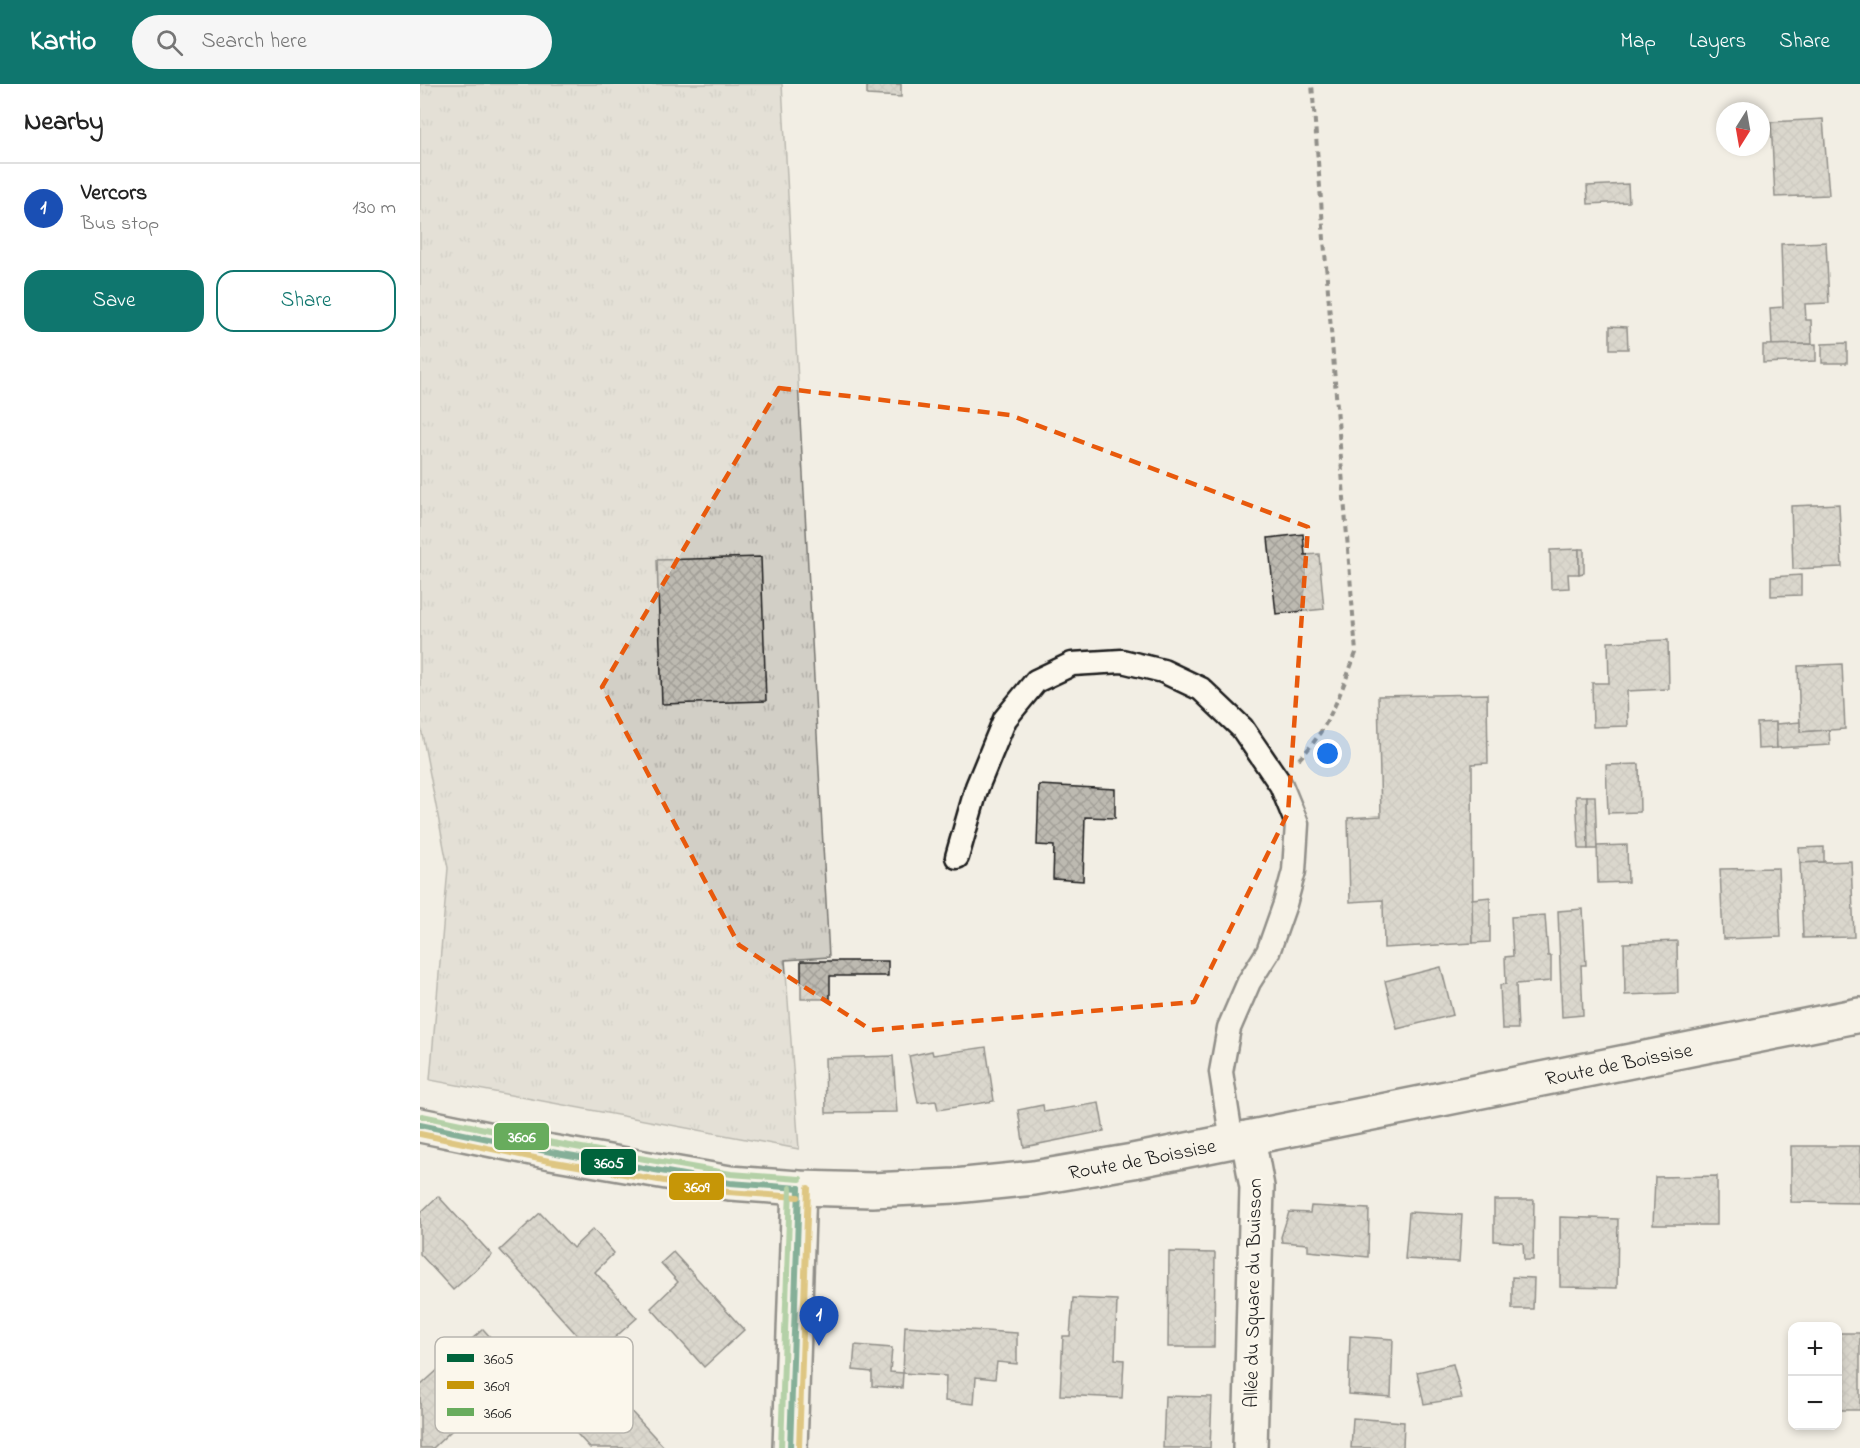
<!DOCTYPE html>
<html lang="en">
<head>
<meta charset="utf-8">
<style>
	:root { --surface:#fff; --page:#f6f6f6; --text:#222; --muted:#767676; --line:#e0e0e0; --accent:#0f766e }
	body { margin:0; font-family:"Indie Flower",sans-serif; background:var(--page); color:var(--text) }
	.controls { position:absolute; right:18px; bottom:18px; display:grid; overflow:hidden; border-radius:12px; box-shadow:0 3px 9px #0003 }
	.controls button { width:54px; height:54px; display:grid; place-items:center; padding:0; border:0; border-bottom:2px solid var(--line); background:var(--surface); color:var(--text); font:30px sans-serif }
	.compass { position:absolute; left:1296px; top:18px; width:54px; height:54px; border-radius:50%; background:var(--surface); box-shadow:0 3px 9px #0003; rotate:191deg }
	.you { position:absolute; left:908px; top:670px; width:21px; height:21px; margin:-15px; border:4px solid #fff; border-radius:50%; background:#1a73e8; box-shadow:0 0 0 9px #1a73e833 }
	.badge { display:grid; place-items:center; width:39px; height:39px; border-radius:50%; background:var(--accent); color:#fff; font-size:20px; font-weight:700 }
	.pin { position:absolute; translate:-50% -50px; filter:drop-shadow(0 2px 3px #0008) }
	.pin::after { content:''; position:absolute; top:32px; width:21px; height:18px; background:inherit; clip-path:polygon(0 0,100% 0,50% 100%) }
	.list { margin:0; padding:0; list-style:none }
	h2 { display:flex; justify-content:space-between; align-items:center; height:78px; margin:0; padding:0 24px; font-size:26px }
	h2 small { font-size:20px; font-weight:400; color:var(--muted) }
	.list li { display:grid; grid-template-columns:39px 1fr auto; gap:18px; align-items:center; box-sizing:border-box; height:90px; padding:0 24px; border-top:2px solid var(--line) }
	.list b { display:block; font-size:22px; white-space:nowrap }
	.list p { margin:0; font-size:20px; white-space:nowrap; color:var(--muted) }
	.list em { font-size:20px; font-style:normal; color:var(--muted) }
	.actions { display:flex; gap:12px; padding:18px 24px }
	.actions a { flex:1; padding:14px 0; border:2px solid var(--accent); border-radius:18px; text-align:center; font-size:21px; color:var(--accent) }
	.actions .main { background:var(--accent); color:#fff }
	.icon { flex:none; width:33px; height:33px; fill:none; stroke:currentColor; stroke-width:2; stroke-linecap:round; stroke-linejoin:round }
	.map { position:relative; flex:none; width:1440px; height:1364px; overflow:hidden }
	header { display:flex; align-items:center; gap:36px; box-sizing:border-box; height:84px; padding:0 30px; background:var(--accent); color:#fff }
	header strong { font-size:28px }
	nav { display:flex; gap:33px; margin-inline-start:auto; font-size:21px }
	.search { width:420px; height:54px; background:var(--page); display:flex; align-items:center; gap:15px; box-sizing:border-box; padding:0 21px; border-radius:33px; color:var(--muted); font-size:22px }
	main { display:flex }
	aside { flex:1; background:var(--surface) }
	.map>svg:first-child { display:block }
</style>
</head>
<body>
<header>
<strong>Kartio</strong>
<div class="search"><svg class="icon" aria-label="search" viewBox="0 0 24 24"><circle cx="10" cy="10" r="6"/><path d="M15 15l6 6"/></svg>Search here</div>
<nav><a>Map</a><a>Layers</a><a>Share</a></nav>
</header>
<main>
<aside>
<h2>Nearby<small></small></h2>
<ul class="list">
<li><span class="badge" style="background:#1a4fb4">1</span><div><b>Vercors</b><p>Bus stop</p></div><em>130 m</em></li>
</ul>
<div class="actions"><a class="main">Save</a><a>Share</a></div>
</aside>
<div class="map">
<svg width="1440" height="1364" viewBox="0 0 1440 1364">
	<defs>
		<pattern id="park-tufts" width="24" height="20" patternUnits="userSpaceOnUse" patternTransform="scale(1.5)"><rect width="24" height="20" fill="#d2cfc6"/><path d="M3 7l-1-3M5 7V3M7 7l1-3M15 17l-1-3M17 17v-4M19 17l1-3" fill="none" stroke="#b4b1aa"/></pattern>
		<pattern id="building-cross-hatch" width="8" height="8" patternUnits="userSpaceOnUse" patternTransform="scale(1.5)"><rect width="8" height="8" fill="#bdbab1"/><path d="M0 0l8 8M0 8l8-8" fill="none" stroke="#a29f98"/></pattern>
	</defs>
	<rect width="100%" height="100%" fill="#f2eee4"/>
	<filter id="ink" filterUnits="userSpaceOnUse"><feTurbulence type="fractalNoise" baseFrequency=".0167" numOctaves="2"/><feDisplacementMap in="SourceGraphic" scale="12" xChannelSelector="R" yChannelSelector="G"/><feConvolveMatrix kernelMatrix="1 2 1 2 8 2 1 2 1" color-interpolation-filters="sRGB"/></filter>
	<g filter="url(#ink)">
		<!-- park -->
		<path fill="url(#park-tufts)" stroke="#777671" stroke-width="1.5" d="M0,0H362L409,873L365,876L379,1065L10,996L28,784L0,639Z"/>
		<!-- building -->
		<g fill="url(#building-cross-hatch)" stroke="#1c1c1c" stroke-width="1.5">
			<path d="M447,0H481V13L447,11Z"/>
			<path d="M1403,35L1409,111L1355,113L1351,38Z"/>
			<path d="M1208,100L1209,118L1168,120L1167,102Z"/>
			<path d="M1406,158L1409,219L1385,220L1386,236H1391L1392,260L1352,261L1350,224L1363,223L1361,160Z"/>
			<path d="M1190,242L1207,243L1208,265H1190Z"/>
			<path d="M1427,259V279H1402V260Z"/>
			<path d="M1396,260V277L1343,279V261Z"/>
			<path d="M1419,420L1422,483L1373,485L1371,422Z"/>
			<path d="M883,450L885,471L899,470L904,525L856,530L848,454Z"/>
			<path d="M1159,465V490H1148L1149,504L1131,505L1130,466Z"/>
			<path d="M1159,465H1164V489L1159,490Z"/>
			<path d="M341,473L346,617L242,620L237,476Z"/>
			<path d="M1381,491V511L1351,512V493Z"/>
			<path d="M1248,556L1249,605L1207,607L1208,642L1173,643L1172,599H1189L1188,558Z"/>
			<path d="M1422,580L1425,645L1380,648L1378,582Z"/>
			<path d="M1067,610L1068,679L1052,680L1053,859L964,864L963,816L930,818L928,734L961,732L958,612Z"/>
			<path d="M1356,638L1357,664L1338,665L1337,639Z"/>
			<path d="M1380,638V648L1409,646L1410,661L1357,664L1356,640Z"/>
			<path d="M1219,680L1220,728L1188,729L1186,681Z"/>
			<path d="M619,701L695,705V734L665,733L663,797L633,795L634,762L617,761Z"/>
			<path d="M1156,712H1167L1168,765H1159Z"/>
			<path d="M1167,712H1175L1177,765H1168Z"/>
			<path d="M1207,761L1208,798L1178,799L1177,762Z"/>
			<path d="M1404,763V778L1380,779L1379,764Z"/>
			<path d="M1431,777L1434,853L1383,854L1380,779Z"/>
			<path d="M1358,784L1361,853L1303,855L1300,785Z"/>
			<path d="M1070,813V858L1053,859L1052,815Z"/>
			<path d="M1163,825L1166,881H1161L1163,931L1142,933L1138,827Z"/>
			<path d="M1125,831L1128,872H1131V897L1096,900L1098,945H1082L1080,901L1086,900L1085,873L1093,872L1091,833Z"/>
			<path d="M1257,857L1258,909L1205,911L1204,859Z"/>
			<path d="M381,877H468V892H410V915H381Z"/>
			<path d="M1021,883L1033,931L977,945L965,897Z"/>
			<path d="M566,963L574,1017L518,1026L516,1017L498,1019L489,972L512,967L513,971Z"/>
			<path d="M473,972L477,1028L406,1029L405,974Z"/>
			<path d="M679,1019L684,1047L604,1063L598,1026L623,1021L624,1028Z"/>
			<path d="M1371,1062H1440V1119L1371,1118Z"/>
			<path d="M1297,1092V1141H1233L1235,1093Z"/>
			<path d="M18,1112L72,1171L33,1206L0,1170V1129Z"/>
			<path d="M1074,1116H1114L1113,1176H1104L1103,1159L1074,1157Z"/>
			<path d="M891,1122L949,1125L948,1173L888,1167V1160L862,1158L861,1153L869,1128L890,1129Z"/>
			<path d="M989,1128L1042,1131L1039,1178L985,1175Z"/>
			<path d="M120,1129L153,1164L173,1145L194,1169L175,1188L217,1234L175,1271L80,1166Z"/>
			<path d="M1140,1133L1198,1135L1197,1204L1140,1203Z"/>
			<path d="M253,1168L324,1246L284,1283L231,1224L258,1198L241,1179Z"/>
			<path d="M749,1168L795,1169L794,1263H748Z"/>
			<path d="M1092,1193L1114,1194L1113,1225H1092Z"/>
			<path d="M653,1214L697,1216L695,1275L704,1276L702,1314L640,1311L643,1252H650Z"/>
			<path d="M485,1242L597,1249V1280L577,1278L575,1295L556,1293L554,1320L525,1317L526,1292L483,1289Z"/>
			<path d="M63,1245L98,1284L13,1364H0V1302Z"/>
			<rect x="1418" y="1249" width="22" height="77"/>
			<path d="M930,1252L973,1255L971,1313L928,1310Z"/>
			<path d="M435,1261L472,1264L470,1288L483,1289L482,1304L452,1302V1288L433,1286Z"/>
			<path d="M1033,1280L1042,1314L1004,1320L997,1288Z"/>
			<path d="M168,1281L245,1364H170L127,1317Z"/>
			<path d="M745,1312L792,1313L790,1364H743Z"/>
			<path d="M933,1334L984,1338L983,1364H931Z"/>
		</g>
		<g fill="none" stroke-linecap="round" stroke-linejoin="round">
			<!-- lane casing -->
			<g stroke="#1c1c1c" stroke-width="27">
				<path id="lane" d="M537,773L557,703L585,635L616,597L652,580L702,577L743,587L781,605L822,644L861,701L877,740L874,787L865,820L848,868L829,898L809,944L801,988L812,1058"/>
			</g>
			<!-- street casing -->
			<g stroke="#1c1c1c" stroke-width="38">
				<g id="street">
					<path d="M828,1054L837,1103L830,1364"/>
					<path d="M370,1364L379,1104"/>
				</g>
			</g>
			<!-- secondary casing -->
			<g stroke="#1c1c1c" stroke-width="38">
				<g id="secondary">
					<path id="s1" d="M0,1041L131,1068L310,1099L379,1104L452,1106L535,1102L614,1094L713,1077L1440,931"/>
				</g>
			</g>
			<!-- path -->
			<path stroke="#1c1c1c" stroke-width="4" stroke-dasharray="6 4.5" stroke-linecap="butt" d="M879,675C908,647 922,605 936,569L892,0"/>
			<!-- lane -->
			<use href="#lane" stroke="#fbf7ec" stroke-width="22"/>
			<!-- street -->
			<use href="#street" stroke="#fbf7ec" stroke-width="33"/>
			<!-- secondary -->
			<use href="#secondary" stroke="#fbf7ec" stroke-width="33"/>
			<!-- bus-1 casing -->
			<g stroke="#fbf7ec" stroke-width="10">
				<g id="bus-1">
					<path d="M0,1041L131,1068L310,1099L379,1104"/>
					<path d="M370,1364L379,1104"/>
				</g>
			</g>
			<!-- bus-2 casing -->
			<g stroke="#fbf7ec" stroke-width="10">
				<g id="bus-2">
					<path d="M0,1050L129,1077L308,1108L378,1113"/>
					<path d="M379,1364L388,1104"/>
				</g>
			</g>
			<!-- bus-3 casing -->
			<g stroke="#fbf7ec" stroke-width="10">
				<g id="bus-3">
					<path d="M2,1032L133,1059L311,1090L380,1095"/>
					<path d="M361,1364L370,1104"/>
				</g>
			</g>
			<!-- bus-1 -->
			<use href="#bus-1" stroke="#00643c" stroke-width="6"/>
			<!-- bus-2 -->
			<use href="#bus-2" stroke="#c69607" stroke-width="6"/>
			<!-- bus-3 -->
			<use href="#bus-3" stroke="#68ac5d" stroke-width="6"/>
		</g>
	</g>
	<!-- marked area -->
	<path d="M0 0H1440V1364H0ZM359,304L590,331L888,443L868,729L774,918L451,946L319,861L182,603Z" fill="#f2eee4" fill-opacity=".55" fill-rule="evenodd"/>
	<path fill="none" stroke="#e8590c" stroke-width="4.5" stroke-dasharray="12 8" stroke-linejoin="round" d="M359,304L590,331L888,443L868,729L774,918L451,946L319,861L182,603Z"/>
	<g text-anchor="middle" stroke-width="5" stroke-linejoin="round" paint-order="stroke">
		<!-- street labels -->
		<g font-size="20" fill="#1c1c1c" stroke="#fbf7ec">
			<text dy="7" stroke="none"><textPath href="#s1" startOffset="1216">Route de Boissise</textPath></text>
			<text dy="7" stroke="none"><textPath href="#s1" startOffset="730">Route de Boissise</textPath></text>
			<text transform="translate(832 1209) rotate(-89)" y="7">Allée du Square du Buisson</text>
		</g>
	</g>
	<!-- legend -->
	<rect x="15" y="1253" width="198" height="96" rx="9" fill="#fbf7ec" stroke="#b8b5ae" stroke-width="1.5"/>
	<rect x="27" y="1270" width="27" height="8" fill="#00643c"/>
	<rect x="27" y="1297" width="27" height="8" fill="#c69607"/>
	<rect x="27" y="1324" width="27" height="8" fill="#68ac5d"/>
	<g font-size="16" fill="#1c1c1c">
		<text x="64" y="1280">3605</text>
		<text x="64" y="1307">3609</text>
		<text x="64" y="1334">3606</text>
	</g>
	<g stroke="#fbf7ec" stroke-width="2">
		<rect x="73" y="1038" width="57" height="29" rx="6" fill="#68ac5d"/>
		<rect x="160" y="1064" width="57" height="28" rx="6" fill="#00643c"/>
		<rect x="248" y="1088" width="57" height="29" rx="6" fill="#c69607"/>
	</g>
	<g font-size="16" text-anchor="middle" font-weight="bold" fill="#fff">
		<text x="102" y="1058">3606</text>
		<text x="189" y="1084">3605</text>
		<text x="277" y="1108">3609</text>
	</g>
</svg>
<div class="controls">
<button>+</button>
<button>−</button>
</div>
<svg class="compass" viewBox="-18 -18 36 36"><path d="M0-13l5 13h-10z" fill="#e53935"/><path d="M0 13l5-13h-10z" fill="#767676"/></svg>
<div class="you"></div>
<div class="pin badge" style="left:399px;top:1262px;background:#1a4fb4">1</div>
</div>
</main>
</body>
</html>
